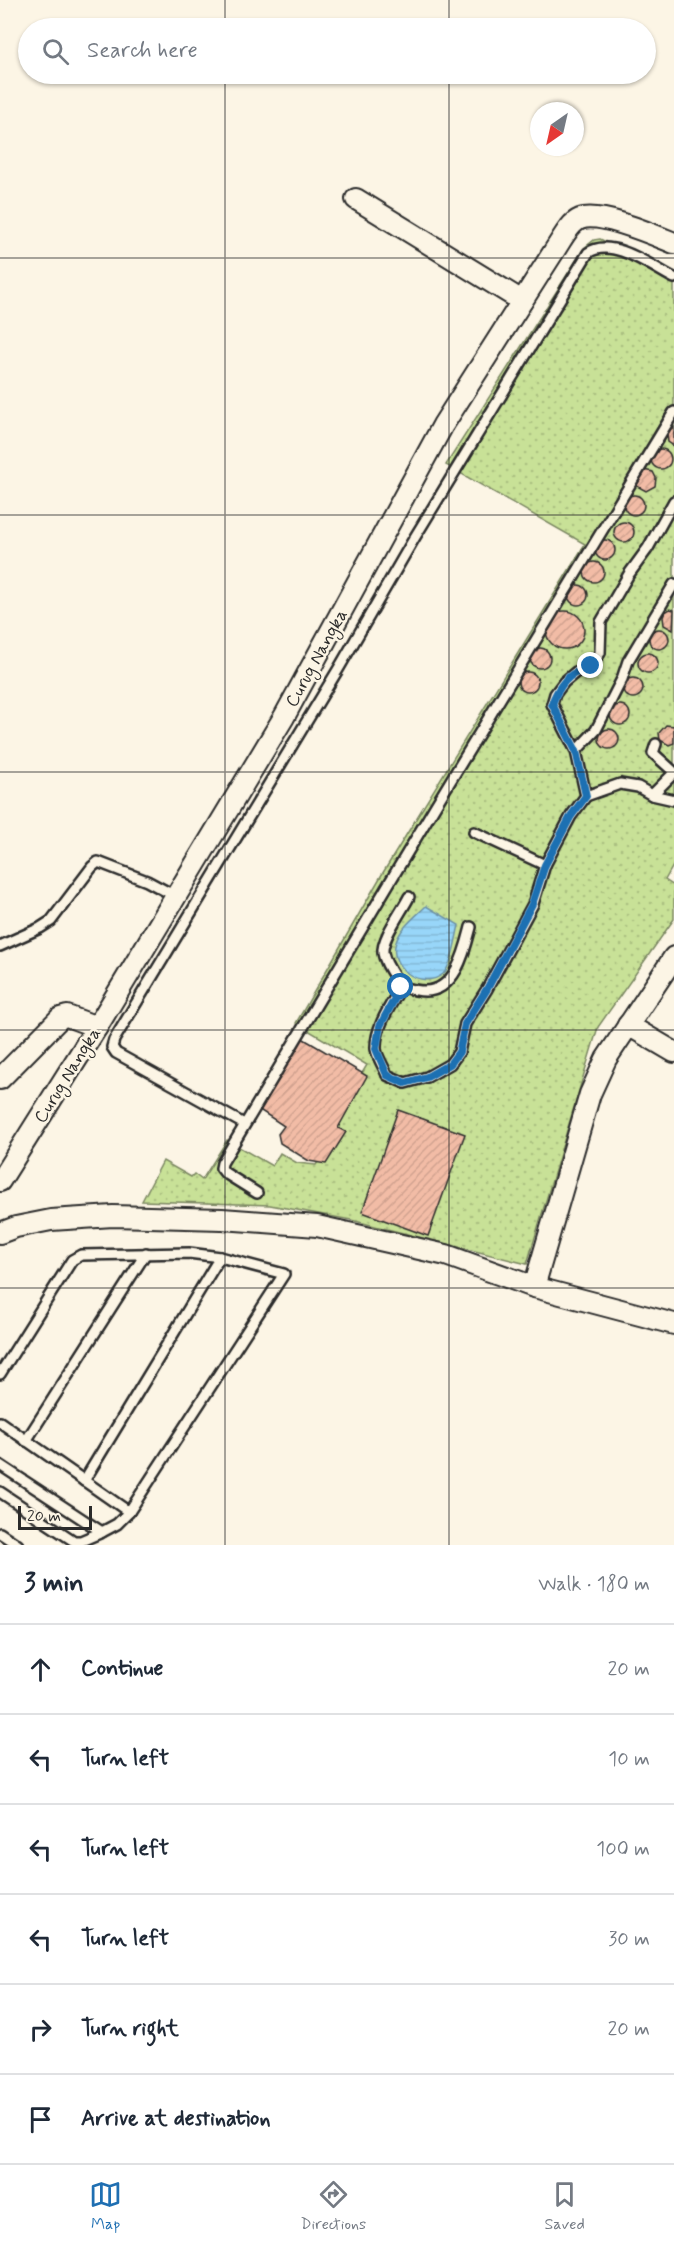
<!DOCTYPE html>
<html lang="en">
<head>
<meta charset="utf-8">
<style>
	:root { --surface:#fff; --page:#f2f2f3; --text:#1f2937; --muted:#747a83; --line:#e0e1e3; --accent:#1f6fb2 }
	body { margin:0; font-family:Mynerve,sans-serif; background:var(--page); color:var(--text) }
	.compass { position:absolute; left:530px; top:102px; width:54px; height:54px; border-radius:50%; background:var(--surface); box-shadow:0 2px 4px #0004; rotate:214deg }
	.scale { position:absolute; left:18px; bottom:15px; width:74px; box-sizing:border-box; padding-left:6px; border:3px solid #2b2b2b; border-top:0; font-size:16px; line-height:21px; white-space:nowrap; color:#2b2b2b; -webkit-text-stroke:4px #fcf5e5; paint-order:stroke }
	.stop { position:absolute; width:18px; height:18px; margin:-14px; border:4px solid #1f6fb2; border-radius:50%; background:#fff }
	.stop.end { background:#1f6fb2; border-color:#fff; box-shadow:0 2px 6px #0008 }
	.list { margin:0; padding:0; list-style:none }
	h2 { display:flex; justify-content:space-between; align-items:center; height:78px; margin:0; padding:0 24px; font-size:26px }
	h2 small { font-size:20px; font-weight:400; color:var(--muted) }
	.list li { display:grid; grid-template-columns:39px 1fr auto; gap:18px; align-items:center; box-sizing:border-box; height:90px; padding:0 24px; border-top:2px solid var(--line) }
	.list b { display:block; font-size:22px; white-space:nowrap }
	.list em { font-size:20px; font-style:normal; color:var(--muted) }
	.icon { flex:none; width:33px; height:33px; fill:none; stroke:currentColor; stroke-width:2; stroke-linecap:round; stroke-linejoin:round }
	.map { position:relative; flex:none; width:674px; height:1545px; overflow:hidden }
	.search { position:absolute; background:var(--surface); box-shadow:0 2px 4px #0004; left:18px; right:18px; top:18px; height:66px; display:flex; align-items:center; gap:15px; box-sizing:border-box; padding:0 21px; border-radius:33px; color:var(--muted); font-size:22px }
	.sheet { height:618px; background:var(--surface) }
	nav { display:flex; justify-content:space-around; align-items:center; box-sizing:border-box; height:84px; border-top:2px solid var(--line); background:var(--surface); font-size:16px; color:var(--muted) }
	nav a { display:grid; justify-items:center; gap:3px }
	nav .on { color:var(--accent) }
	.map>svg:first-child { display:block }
</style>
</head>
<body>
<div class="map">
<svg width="674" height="1545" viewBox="0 0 674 1545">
	<defs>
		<pattern id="grass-dots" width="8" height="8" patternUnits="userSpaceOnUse" patternTransform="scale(1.5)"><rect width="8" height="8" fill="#c8e197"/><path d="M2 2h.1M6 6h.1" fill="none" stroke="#acc182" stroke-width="1.8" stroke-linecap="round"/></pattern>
		<pattern id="water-rules" width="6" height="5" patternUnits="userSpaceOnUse" patternTransform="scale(1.5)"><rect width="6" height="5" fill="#98d6f9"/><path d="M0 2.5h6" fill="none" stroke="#83b8d6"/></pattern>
		<pattern id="building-hatch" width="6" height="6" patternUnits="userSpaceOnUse" patternTransform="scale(1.5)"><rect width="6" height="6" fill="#f2bca6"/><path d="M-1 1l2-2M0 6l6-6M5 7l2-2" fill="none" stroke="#d0a28f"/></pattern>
	</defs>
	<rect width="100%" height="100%" fill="#fcf5e5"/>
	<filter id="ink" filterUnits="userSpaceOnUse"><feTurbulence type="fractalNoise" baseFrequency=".0167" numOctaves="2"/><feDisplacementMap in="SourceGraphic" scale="12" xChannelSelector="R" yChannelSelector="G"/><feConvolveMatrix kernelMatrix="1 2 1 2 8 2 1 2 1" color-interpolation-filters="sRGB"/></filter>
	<g filter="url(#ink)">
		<!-- grass -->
		<path fill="url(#grass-dots)" stroke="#7a8661" stroke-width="1.5" d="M600,239L674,275V864L665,880L674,886V919L598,1027L527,1264L351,1220L270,1205L142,1201L163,1161L191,1177L194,1174L202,1180L227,1140L272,1166L280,1153L297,1163L316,1165L338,1131L330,1126L367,1065L296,1023L381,876L585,544L446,465L584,248L594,240Z"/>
		<!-- water -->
		<path fill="url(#water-rules)" stroke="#6c92a7" stroke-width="1.5" d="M426,906L459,925C456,937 452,966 443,974C422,991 387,967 396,942C401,927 416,916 426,906Z"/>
		<!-- building -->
		<g fill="url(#building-hatch)" stroke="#2b2b2b" stroke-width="1.5">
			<path d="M674,427V446L668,442L667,435L669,430Z"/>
			<circle cx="661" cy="459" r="10"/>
			<path d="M643,470L653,472L656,478L655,486L646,491L637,486L636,478Z"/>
			<circle cx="634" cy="505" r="10"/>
			<circle cx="624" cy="532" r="10"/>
			<circle cx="605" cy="550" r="10"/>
			<circle cx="594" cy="572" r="10"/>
			<circle cx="578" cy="595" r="10"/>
			<path d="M670,609L674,610L673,630L664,625L663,617L665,612Z"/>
			<circle cx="565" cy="630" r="19"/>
			<circle cx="659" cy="639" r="10"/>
			<circle cx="540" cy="658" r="10"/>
			<circle cx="648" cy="663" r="10"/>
			<circle cx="528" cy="682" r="10"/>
			<circle cx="633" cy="688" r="10"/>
			<circle cx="620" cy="715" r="10"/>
			<path d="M666,725L674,726V743L669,745L660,740L659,733Z"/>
			<circle cx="609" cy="739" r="10"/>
			<path d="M302,1038L367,1076L338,1128L346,1132L326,1164L309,1161L280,1143L278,1134L284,1126L258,1109Z"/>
			<path d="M398,1110L465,1134L428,1236L362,1212Z"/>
		</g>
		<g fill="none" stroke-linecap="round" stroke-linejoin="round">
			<!-- service casing -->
			<g stroke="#2b2b2b" stroke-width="14">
				<g id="service">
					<path d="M674,501L648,548L629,574L601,622L600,653L591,666L587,669L576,672L564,682L555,694L552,704L576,751L596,730L622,679L628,661L674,584"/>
					<path d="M656,744L653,753L674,772"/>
					<path d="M652,795L674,773"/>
					<path d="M586,796L620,784L638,787L652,795L674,800"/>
					<path d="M474,832L545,865"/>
					<path d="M471,927C465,950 456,991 425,991C417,991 409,989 401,987C391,1005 375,1027 376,1049C377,1057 384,1067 387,1075L405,1083L427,1077L450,1064L459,1052L465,1024L487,989L533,904L545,865L571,816L586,796L576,751"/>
					<path d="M0,946L40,928L51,921L92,867L98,862L147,881L175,896"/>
					<path d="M401,987C395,977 385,965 383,953C381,939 402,911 409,897"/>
					<path d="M244,1124L116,1053L112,1047L114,1040L339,668L415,537L588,253C612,236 652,267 674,278"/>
					<path d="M257,1193L225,1173L221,1168L222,1163L434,808L674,412"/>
					<path d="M0,1374L72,1260L81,1255L189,1253L220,1257L284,1274L129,1512L117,1524L102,1532L0,1465"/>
					<path d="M0,1422L129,1512"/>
					<path d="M26,1441L146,1253"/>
					<path d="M84,1481L220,1257"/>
					<path d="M0,1492L74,1541H81L102,1532"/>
					<path d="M0,1533L18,1545"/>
				</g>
			</g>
			<!-- minor casing -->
			<g stroke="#2b2b2b" stroke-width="24">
				<g id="minor">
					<path d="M356,199L522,301"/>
					<path d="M628,1025L674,1052"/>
					<path d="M0,1079L60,1018L67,1016L97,1027"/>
					<path d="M0,1181L97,1027L284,717L443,425L556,248C562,239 570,223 580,219C600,211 654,235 674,243"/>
					<path d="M0,1233L16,1227L51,1220L113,1216L222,1219L317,1226L446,1255L534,1287L674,1324"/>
					<path d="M534,1287L590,1094L606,1059L674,957"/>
				</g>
			</g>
			<!-- service -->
			<use href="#service" stroke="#fcf5e5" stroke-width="9"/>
			<!-- minor -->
			<use href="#minor" stroke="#fcf5e5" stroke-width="20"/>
		</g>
	</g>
	<g fill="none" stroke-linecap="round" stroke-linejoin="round" filter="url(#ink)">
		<!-- route -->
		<path stroke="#1f6fb2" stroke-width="8" d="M401,987L380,1026L376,1049L387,1075L405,1083L427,1077L450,1064L459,1052L465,1024L487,989L532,904L545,865L571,816L586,796L576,751L552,704C556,692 565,677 577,672C583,669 586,670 591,666"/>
	</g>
	<!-- grid -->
	<path fill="none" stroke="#2b2b2b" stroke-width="1.5" stroke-opacity="0.55" d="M225,0V28M449,0V28M225,74V1545M449,74V1545M0,258H674M0,515H674M0,772H674M0,1030H674M0,1288H674"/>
	<g text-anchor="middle" stroke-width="5" stroke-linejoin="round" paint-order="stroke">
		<!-- street labels -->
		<g font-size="18" fill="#2b2b2b" stroke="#fcf5e5">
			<text transform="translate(316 658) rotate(-61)" y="6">Curug Nangka</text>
			<text transform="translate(67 1075) rotate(-58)" y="6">Curug Nangka</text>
		</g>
	</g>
</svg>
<svg class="compass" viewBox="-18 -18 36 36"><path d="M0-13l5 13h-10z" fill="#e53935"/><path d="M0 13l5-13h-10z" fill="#747a83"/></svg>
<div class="scale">20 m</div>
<div class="stop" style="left:401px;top:987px"></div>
<div class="stop end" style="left:591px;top:666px"></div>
<div class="search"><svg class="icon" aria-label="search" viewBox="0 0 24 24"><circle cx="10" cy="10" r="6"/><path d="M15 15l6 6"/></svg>Search here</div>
</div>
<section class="sheet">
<h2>3 min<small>Walk · 180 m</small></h2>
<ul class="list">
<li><svg class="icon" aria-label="ahead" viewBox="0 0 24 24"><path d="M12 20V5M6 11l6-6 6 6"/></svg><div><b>Continue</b></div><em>20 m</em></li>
<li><svg class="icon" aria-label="left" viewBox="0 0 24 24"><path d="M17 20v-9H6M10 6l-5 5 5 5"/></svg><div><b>Turn left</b></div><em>10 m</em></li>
<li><svg class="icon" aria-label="left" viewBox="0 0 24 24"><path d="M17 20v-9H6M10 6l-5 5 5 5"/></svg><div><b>Turn left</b></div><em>100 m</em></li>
<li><svg class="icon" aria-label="left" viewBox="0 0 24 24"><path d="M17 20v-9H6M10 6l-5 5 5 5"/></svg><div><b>Turn left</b></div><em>30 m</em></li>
<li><svg class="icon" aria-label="right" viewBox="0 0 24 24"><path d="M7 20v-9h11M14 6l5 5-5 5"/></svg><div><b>Turn right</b></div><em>20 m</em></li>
<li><svg class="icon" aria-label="arrive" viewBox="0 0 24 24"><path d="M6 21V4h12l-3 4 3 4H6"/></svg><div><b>Arrive at destination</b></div></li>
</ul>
</section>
<nav>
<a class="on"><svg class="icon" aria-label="map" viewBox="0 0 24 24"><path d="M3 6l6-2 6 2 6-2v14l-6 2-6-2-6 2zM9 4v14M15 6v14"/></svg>Map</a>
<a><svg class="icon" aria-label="directions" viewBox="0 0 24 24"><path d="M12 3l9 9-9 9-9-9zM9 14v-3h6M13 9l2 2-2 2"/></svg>Directions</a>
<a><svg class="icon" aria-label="saved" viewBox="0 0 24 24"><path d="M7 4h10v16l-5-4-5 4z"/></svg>Saved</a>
</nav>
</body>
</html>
